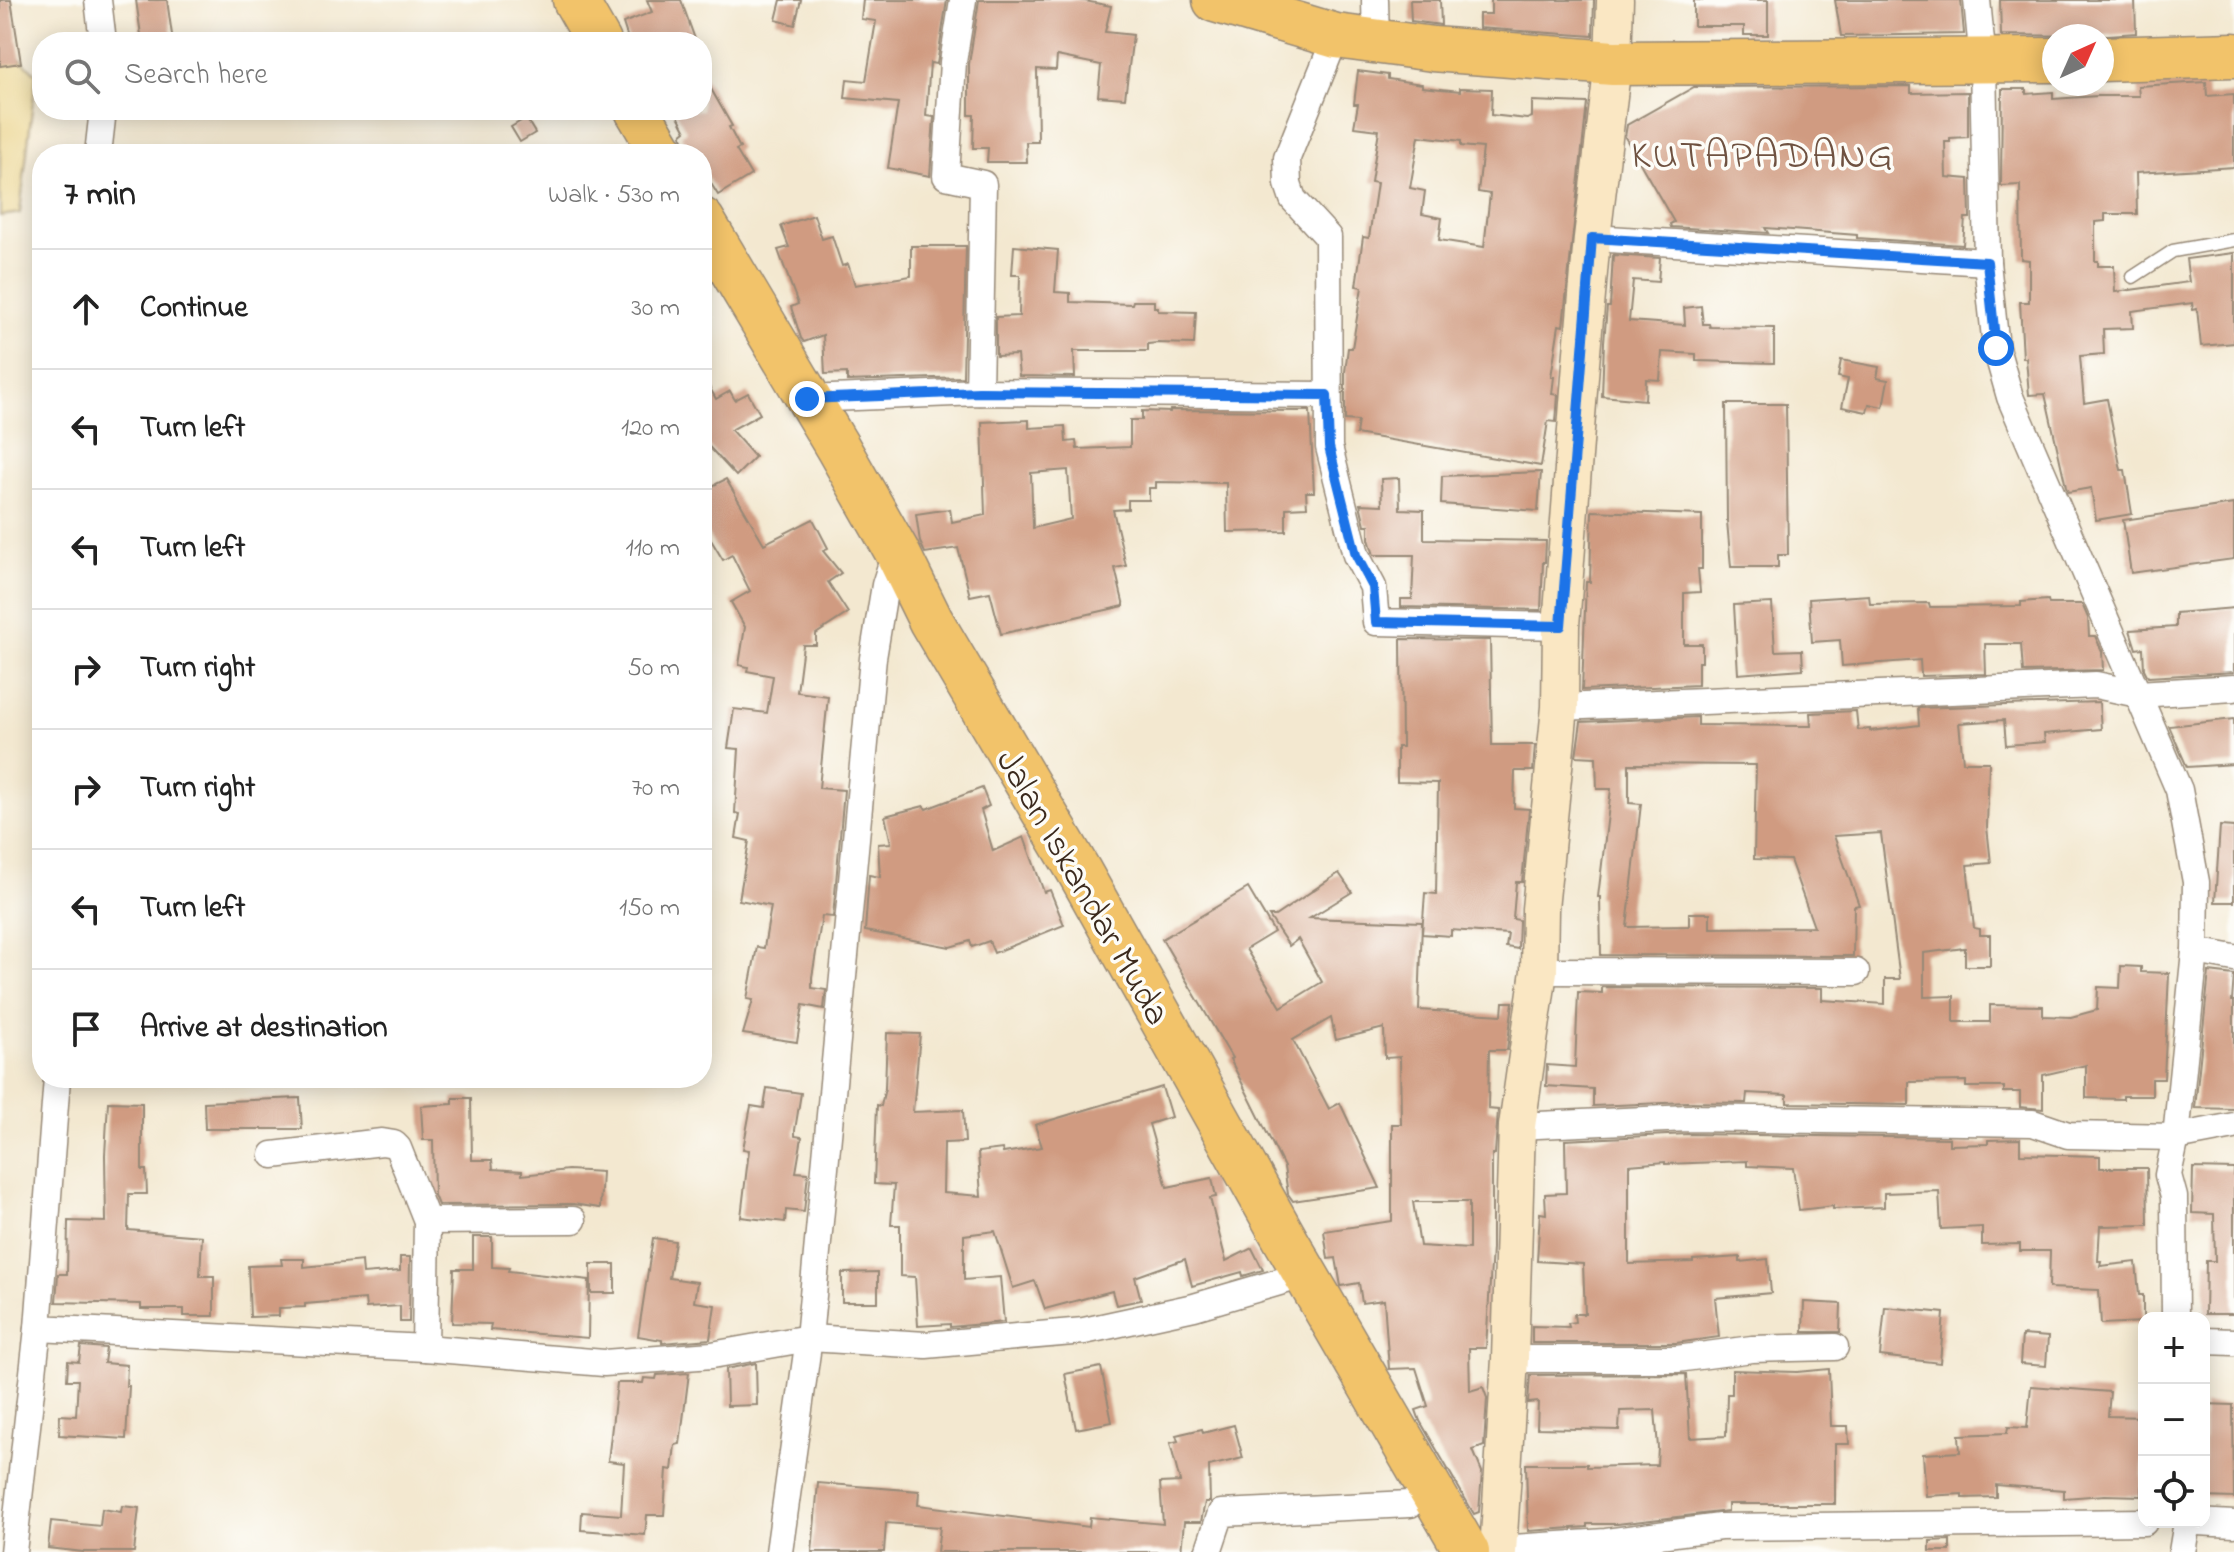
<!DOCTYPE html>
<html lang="en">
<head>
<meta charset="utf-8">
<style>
	:root { --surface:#fff; --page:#f6f6f6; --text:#222; --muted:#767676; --line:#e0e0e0 }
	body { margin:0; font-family:"Indie Flower",sans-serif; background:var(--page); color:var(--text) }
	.controls { position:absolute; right:24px; bottom:24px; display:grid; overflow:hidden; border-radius:16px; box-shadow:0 4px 20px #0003 }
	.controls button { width:72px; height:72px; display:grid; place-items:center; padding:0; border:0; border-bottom:2px solid var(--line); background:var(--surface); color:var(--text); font:40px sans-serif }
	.compass { position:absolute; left:2042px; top:24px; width:72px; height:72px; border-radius:50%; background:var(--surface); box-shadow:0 4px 20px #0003; rotate:45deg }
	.stop { position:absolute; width:24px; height:24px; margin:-18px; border:6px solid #1a73e8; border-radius:50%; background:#fff }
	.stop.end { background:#1a73e8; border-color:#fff; box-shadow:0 2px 8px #0008 }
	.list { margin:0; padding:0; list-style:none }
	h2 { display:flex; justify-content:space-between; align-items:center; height:104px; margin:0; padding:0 32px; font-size:34px }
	h2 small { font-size:26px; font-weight:400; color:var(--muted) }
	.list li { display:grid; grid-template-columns:52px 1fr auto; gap:24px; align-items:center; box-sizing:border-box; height:120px; padding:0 32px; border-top:2px solid var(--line) }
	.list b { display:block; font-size:30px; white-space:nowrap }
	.list em { font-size:26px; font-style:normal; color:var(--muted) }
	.icon { flex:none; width:44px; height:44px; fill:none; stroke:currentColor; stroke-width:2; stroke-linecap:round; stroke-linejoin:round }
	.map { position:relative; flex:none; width:2234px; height:1552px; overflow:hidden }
	.search { position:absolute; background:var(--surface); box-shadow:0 4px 20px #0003; left:32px; top:32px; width:680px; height:88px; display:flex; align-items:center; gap:20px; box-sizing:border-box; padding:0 28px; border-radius:32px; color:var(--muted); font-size:30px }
	.panel { position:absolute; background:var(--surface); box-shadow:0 4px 20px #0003; left:32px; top:144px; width:680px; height:944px; border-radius:32px }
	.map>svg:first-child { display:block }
</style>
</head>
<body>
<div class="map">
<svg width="2234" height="1552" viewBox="0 0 2234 1552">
	<rect width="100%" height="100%" fill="#fdfcf7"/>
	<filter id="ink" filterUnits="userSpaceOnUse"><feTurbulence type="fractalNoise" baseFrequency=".0125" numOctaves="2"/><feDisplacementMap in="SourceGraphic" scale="16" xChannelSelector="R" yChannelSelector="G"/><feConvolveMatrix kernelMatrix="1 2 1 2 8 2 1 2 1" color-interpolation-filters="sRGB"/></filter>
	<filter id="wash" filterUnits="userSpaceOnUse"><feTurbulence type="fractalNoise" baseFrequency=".006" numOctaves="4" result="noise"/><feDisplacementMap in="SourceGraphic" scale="32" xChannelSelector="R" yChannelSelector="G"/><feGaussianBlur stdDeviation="1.8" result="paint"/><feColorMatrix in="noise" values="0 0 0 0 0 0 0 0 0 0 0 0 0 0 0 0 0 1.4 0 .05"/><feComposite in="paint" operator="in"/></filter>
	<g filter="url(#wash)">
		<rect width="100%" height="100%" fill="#f3e8d0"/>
		<!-- sand -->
		<path fill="#eeda9e" stroke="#94825e" stroke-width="2" d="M0,38L36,74L20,213L0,216Z"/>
		<g id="blocks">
			<!-- building -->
			<g fill="#d09b81" fill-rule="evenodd">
				<path d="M0,0H11L21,63L0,66Z"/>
				<path d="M136,0H167L173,42H142Z"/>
				<path d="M647,0H681L696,42H629L623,23L652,12Z"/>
				<path d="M781,0H801L795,25L776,20Z"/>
				<path d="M863,0H947L937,64L930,63L926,116L934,117L930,176L888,168L898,103L845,98L847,79L866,81L876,21L861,19Z"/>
				<path d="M979,0H1080L1111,6L1105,32L1133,35L1125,98L1098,96L1101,65L1057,56L1056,70L1037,69L1038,142H1026L1027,162H987L988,148H973L974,115H969V64Z"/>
				<path d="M1410,0H1440L1441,25L1411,21Z"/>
				<path d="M1491,0H1594L1593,36L1479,28V14H1491Z"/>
				<path d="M1694,0H1768V35H1744V26H1694Z"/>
				<path d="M1835,0H1961L1964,34L1841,36Z"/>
				<path d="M2000,0H2135L2136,33L2094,36L2001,35Z"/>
				<path d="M1358,71L1388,75V79L1422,84V87L1460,91V88L1492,89L1491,115L1527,119L1532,117V101L1587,103L1563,326L1559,325L1551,377H1554L1552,394L1558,395L1556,422L1548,421L1541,466L1356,434L1358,421L1345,420V372L1348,348H1352L1362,287L1356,286L1363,237L1369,238L1377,183L1371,182L1379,130L1354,127L1358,104H1354ZM1419,136L1461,141V146L1483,148L1478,192L1490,194L1484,247L1439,240L1442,218L1422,214L1425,191L1410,188Z"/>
				<path d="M702,73L732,126L729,127L740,148L736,150L751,175L718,195L702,169V154H690L687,149L681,135L686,131L675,110H702Z"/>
				<path d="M2206,82L2207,96L2234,94V167L2136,173L2137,214H2105V221L2095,222V261H2098V266H2114L2115,292L2189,282L2186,259L2234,253V343L2201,346L2197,309L2193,310L2192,303L2132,311L2133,328L2103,329L2104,354L2080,356L2084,403L2107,399L2121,470H2125L2132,514L2096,520L2091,488L2068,492L2066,487L2045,394L2029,395L2026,358H2023L2020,302H2029V260L2021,259L2020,185L2001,186L2002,89H2026V94L2053,92V99L2098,96H2139L2138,86Z"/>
				<path d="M1911,86V93L1968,92V137L1950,138V142H1945L1946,177L1969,179L1970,218H1965L1963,245L1857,238V235L1765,228L1768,233L1671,227L1670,224L1674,222L1625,137L1627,125L1694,87Z"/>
				<path d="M526,118L535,133L520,142L511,127Z"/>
				<path d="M814,215L822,239L832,236L842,266L848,264L855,285L911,276V246H966L963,377L847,381V373L825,374L823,335L804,342L801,338L791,307L798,304L778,250L789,247L781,226Z"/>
				<path d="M1014,246L1058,250L1055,292L1070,293V302L1132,304L1133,301H1154V307H1158V311L1196,312L1194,344L1157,343L1148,344V351H1074L1075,377L1019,376L1017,355L996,356V317L1019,316L1020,275H1012Z"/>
				<path d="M1613,255L1660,258L1658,282L1633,280L1629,321L1685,325L1684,308L1701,306L1703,324H1709L1710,327L1774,328V363L1696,361V354L1662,352L1660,380L1646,379L1645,400L1602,396L1604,342L1607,307H1610Z"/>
				<path d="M1841,360L1879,367L1877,378L1888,380L1883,407L1869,404L1867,412L1842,407L1848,379L1838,377Z"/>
				<path d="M702,374L716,399L730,391L735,400L748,393L760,414L731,430L755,457L736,476L702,439Z"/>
				<path d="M1726,404H1786L1788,555H1778V567H1731L1727,521Z"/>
				<path d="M1170,410L1310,411L1314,492H1306L1307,507L1286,508V531L1227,532L1226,483L1156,482V488H1149V500H1128V509L1113,510L1126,566L1115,568L1124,606L1001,634L990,592L970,596L958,548L925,553L920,542L916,514L950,509L952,522L985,515L982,422L1029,420V428L1065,426L1066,442L1076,441L1077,449L1130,447V420H1142V411L1170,412ZM1068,470L1071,519L1033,528L1031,473Z"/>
				<path d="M1541,472L1538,511L1441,504L1442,476Z"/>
				<path d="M1399,478L1400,509L1424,510V539L1546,541L1545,562H1543L1541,610L1401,607V599H1412L1414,555H1374L1369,539V525H1365L1360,504L1382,505L1381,479Z"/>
				<path d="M726,479L764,544L813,519L828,548L823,551L841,573L828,582L848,613L816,634V645H803L797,692L828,696L819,788L844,790L833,917L822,916L812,977V988L826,990L824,1009L803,1005L797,1042L743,1034L753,1000L747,999L757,947L764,948L771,906L739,900L749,841L736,838L740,814L735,813L739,749L728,748L734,709L767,713L773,676L747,671L748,667L739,665L745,627L731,602L750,591L732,555L723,560L702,525V491Z"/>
				<path d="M2234,504V559L2131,573L2123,520Z"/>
				<path d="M1592,511L1702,515V569H1698L1700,592L1684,593V644H1702V662H1698V685L1582,690L1586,582H1590Z"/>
				<path d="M1869,595L1870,604L1929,603L1930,607L2021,606V602L2048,600L2049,604H2082L2088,618L2089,636H2095L2102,651L2103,670L2023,672L2021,644H1985L1986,674L1921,676L1920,660L1842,666L1840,640L1812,642L1809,599Z"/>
				<path d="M1772,603L1775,651L1802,650L1803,669L1738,674L1734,605Z"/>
				<path d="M2234,608V672L2148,677L2144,669L2143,648L2136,649L2130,630L2176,627V613Z"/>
				<path d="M1401,639L1490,640L1492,745H1535L1533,771H1515L1514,808L1529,809L1522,882H1516L1513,919L1519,920L1518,949L1506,947L1508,934L1451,930V936L1422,934L1425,893L1436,894L1438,783L1397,782V747H1402Z"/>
				<path d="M2099,702L2101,729L2044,734L2045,742L2006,745L2004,720L1959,723L1963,762H1989L1987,827L1991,863L1967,865L1974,928L1980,929V935H1990V966H1965V948L1924,953V997L1954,996V1022H1990V1005L2043,1006V1016L2071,1017L2097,1010L2098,987L2120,988L2121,966L2141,967V972L2169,973L2164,1079H2152V1096H2123V1099L2086,1098V1065L2043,1075V1109L2020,1107V1092H2004V1087H1966V1081L1909,1082V1105L1787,1103V1095L1747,1093L1746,1103L1687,1102L1593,1106V1089L1546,1086L1547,1065L1575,1067L1578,992L1602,993V987L1822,988V1000L1885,1004V979H1900L1881,833L1834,836L1859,905L1854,906L1853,956L1601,955L1600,897H1598L1611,789H1597L1596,757L1576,756L1581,722L1698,717V725L1811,726L1810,713L1856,711L1858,730L1870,729V731L1919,725L1918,708ZM1629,764L1756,765L1754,859L1790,860L1814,927L1710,928V913H1689V926L1627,927L1641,804L1629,803Z"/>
				<path d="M2234,719V764L2187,767L2169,726Z"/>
				<path d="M982,788L989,806L981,810L993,851L1024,837L1044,892L1050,890L1064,925L994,953L989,941L972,947L970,941L950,947L865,931L869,875L880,877L878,844L891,843L885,816L924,806L926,809Z"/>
				<path d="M2220,826L2234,827V902H2215Z"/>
				<path d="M1339,873L1352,892L1310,918L1422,922L1419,1010L1502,1015L1503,1002H1513L1507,1050H1489L1488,1109L1498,1110L1495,1154H1492V1248L1486,1348H1469L1470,1391L1483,1387L1487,1398L1484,1446L1473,1450L1482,1472L1479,1512L1474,1514L1420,1421L1416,1410L1428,1406L1416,1368L1389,1369L1384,1300L1362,1303L1359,1283L1341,1286L1336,1258L1328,1259L1324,1231L1392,1221V1124H1401L1400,1057L1385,1058L1384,1028L1336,1040L1331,1018L1293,1040L1329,1109L1340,1103L1380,1188L1293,1201L1288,1194L1284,1167L1230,1059L1232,1058L1162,939L1248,888L1274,932L1246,949L1281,1007L1322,982L1298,939L1289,946L1269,916H1275ZM1413,1202H1469V1249L1420,1246Z"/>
				<path d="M2209,972L2234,975L2232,1001H2234V1109L2195,1108Z"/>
				<path d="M887,1033L920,1034L913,1112L963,1110L965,1142L944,1143L943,1193L981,1196L978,1152L1002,1149L1003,1153L1042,1147L1035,1125L1162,1087L1171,1117L1149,1124L1167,1187L1212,1178L1216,1197L1210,1198L1226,1261L1252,1248L1263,1270L1243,1276L1242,1272L1192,1286L1185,1259L1135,1277L1141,1300L1116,1305L1112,1291L1045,1309L1035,1281L1013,1288L995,1231L964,1235V1280L1000,1277L1004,1322L950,1327V1324L918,1326L915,1277L900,1276V1225H891L894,1185L874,1184L877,1105L881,1106L885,1088Z"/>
				<path d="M767,1088L801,1093L795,1130V1136L802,1137L796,1172L808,1173L804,1212L786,1210L785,1222L741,1217L749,1150L743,1149L748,1122L751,1106L764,1108Z"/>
				<path d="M300,1098L302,1129H205L204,1102Z"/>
				<path d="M453,1098H471L472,1160H492L493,1169L522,1171V1175L568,1170L602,1172L600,1208L573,1204L438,1205L434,1195L433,1140H423L421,1106L453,1104Z"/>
				<path d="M108,1102L142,1103V1170H146L147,1194H129L128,1230L202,1236L200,1276H214V1316H184V1309H141V1304L56,1302L58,1274H67L68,1221L106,1222L105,1155Z"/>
				<path d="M1688,1134L1949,1138V1145L1988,1144V1140L2020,1139V1154L2100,1156V1168H2147L2148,1225L2100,1226L2098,1261H2101L2100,1266L2136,1262L2139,1295H2143V1322L2101,1324L2099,1290L2049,1288L2050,1251H2020V1244L1982,1245V1227L1941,1229L1939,1191L1884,1193V1207L1833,1209V1206L1799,1210L1793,1168L1747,1166V1161L1665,1164V1162L1629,1165V1264L1693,1262V1260L1740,1257V1262L1768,1259L1771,1293L1715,1298L1719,1337L1676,1343H1532V1326L1569,1327L1568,1323L1575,1322L1574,1314H1585L1583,1264L1537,1261L1540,1213L1546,1214L1545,1194L1566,1193L1565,1140Z"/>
				<path d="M2193,1168L2234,1169V1314H2205L2206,1261H2215L2214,1214L2192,1213Z"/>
				<path d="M473,1237H492V1267L509,1268L508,1271L589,1280L588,1338L490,1330L491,1324L452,1323L454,1269H473Z"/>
				<path d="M653,1238L675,1241L669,1278L697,1282L694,1302L715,1305L710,1339L662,1343V1340L638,1336Z"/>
				<path d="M400,1257H410L409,1322H400V1306L366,1308L365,1299L305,1304V1307L279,1308V1316L250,1317L248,1266L282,1265L281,1259H304V1267L362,1261L363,1274L400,1271Z"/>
				<rect x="591" y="1264" width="24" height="29"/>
				<path d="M878,1272V1302H842V1273Z"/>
				<path d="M1804,1302L1841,1304L1840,1332H1803Z"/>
				<path d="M1885,1307L1944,1313L1940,1363L1880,1356Z"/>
				<path d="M2022,1335L2048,1337L2046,1366L2020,1364Z"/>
				<path d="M81,1346L106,1348L104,1363L127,1365L126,1386H129L126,1439L59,1435L60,1415L76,1416L78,1380H67L68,1361L79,1362Z"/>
				<path d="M756,1363L757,1405L727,1406L726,1369Z"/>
				<path d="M1101,1367L1112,1422L1076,1429L1065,1374Z"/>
				<path d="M1829,1369L1831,1426H1848L1849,1444H1835V1504H1728V1511L1617,1524H1587V1527L1528,1531L1526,1464H1587V1467L1657,1465L1658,1448L1655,1410L1620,1411L1619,1430L1537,1428L1538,1402L1528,1403L1530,1375L1686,1374L1690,1438L1726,1436L1727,1394H1732V1370L1797,1372Z"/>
				<path d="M689,1373L680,1444L675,1445L672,1470L667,1469L664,1515H647L645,1535L581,1530L582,1512L621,1515L624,1463L608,1461L617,1383H643L644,1378L656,1379L657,1375Z"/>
				<path d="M2031,1386L2110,1392L2108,1416L2144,1417L2142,1496L2105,1495L2064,1498V1490L1996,1485V1497L1962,1498V1494L1926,1496L1923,1454L1960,1452L1959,1435L2007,1433L2008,1427L2027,1428Z"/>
				<path d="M2204,1404L2233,1405L2234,1498L2204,1497Z"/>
				<path d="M1234,1425L1243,1458L1209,1466L1210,1502H1205L1201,1522H1184L1181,1552H937L940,1527L886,1523L884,1552H812L818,1483L919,1491L918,1505L1089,1527L1090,1517L1163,1524L1160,1483L1180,1482L1170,1443L1178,1441L1176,1435L1202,1429L1203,1433Z"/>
				<path d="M122,1506L139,1508L134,1552H84L48,1548L51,1521L100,1526L102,1509L121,1512Z"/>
				<path d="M1950,1540V1551H1930V1541Z"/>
			</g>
		</g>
	</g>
	<g filter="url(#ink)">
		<use href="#blocks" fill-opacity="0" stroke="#978977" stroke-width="2"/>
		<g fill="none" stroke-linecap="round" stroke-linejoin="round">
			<!-- lane casing -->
			<g stroke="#978977" stroke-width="15">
				<path id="lane" d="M2133,277L2173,251L2234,240"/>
			</g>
			<!-- street casing -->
			<g stroke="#978977" stroke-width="29">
				<g id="street">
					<path d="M98,0L103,42"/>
					<path d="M963,0L953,62L946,176L983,184L979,392"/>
					<path d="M1375,0L1376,42"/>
					<path d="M1977,0L1983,62L1987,262L1996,348L2010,397L2179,790L2196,882L2195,951L2176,1137L2168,1175L2174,1197L2175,1318"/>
					<path d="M1336,36L1287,158L1288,184L1293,199L1328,237L1329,447L1356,555L1373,587L1376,622L1561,626"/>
					<path d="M98,154L103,110"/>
					<path d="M1592,238L1987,262"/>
					<path d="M807,399L979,392L1327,395"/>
					<path d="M1560,707L2096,685L2138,694L2234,688"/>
					<path d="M2195,951L2234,958"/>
					<path d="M1539,971L1856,972"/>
					<path d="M57,1078L38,1328L425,1348L604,1363L712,1355L809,1338L926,1345L1084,1331L1194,1307L1286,1280"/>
					<path d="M1517,1126L1688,1118L2033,1123L2068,1135L2176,1137L2234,1126"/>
					<path d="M273,1155L382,1142L394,1144L398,1148L427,1221L425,1348"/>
					<path d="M427,1221L573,1220"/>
					<path d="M2204,1341L2234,1342"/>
					<path d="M1510,1359H1677L1752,1349L1835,1347"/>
					<path d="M2197,1522L2234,1524"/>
					<path d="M1498,1549L1606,1542L1720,1527L2144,1522"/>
					<path d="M13,1552L38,1328"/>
					<path d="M779,1552L809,1338L873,658L885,585L896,550"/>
					<path d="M1208,1552L1221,1513L1410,1504"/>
					<path d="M2182,1552L2187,1522"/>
				</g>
			</g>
			<!-- secondary casing -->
			<g stroke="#978977" stroke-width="39">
				<path id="secondary" d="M1498,1552L1510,1359L1517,1126L1539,971L1540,909L1560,707L1561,626L1581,364L1592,238L1613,63L1615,0"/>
			</g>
			<!-- highway casing -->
			<g stroke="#978977" stroke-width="47">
				<g id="highway">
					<path d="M575,0L599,42"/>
					<path d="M1215,0L1336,36L1433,49L1613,63L2054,60"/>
					<path d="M2102,59L2234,55"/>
					<path d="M637,110L663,154"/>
					<path d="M702,220L838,448L896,550L931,621L1080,873L1285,1239L1467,1552"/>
				</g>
			</g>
			<!-- lane -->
			<use href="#lane" stroke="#fff" stroke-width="12"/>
			<!-- street -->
			<use href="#street" stroke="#fff" stroke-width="26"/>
			<!-- secondary -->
			<use href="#secondary" stroke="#fae7c3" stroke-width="36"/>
			<!-- highway -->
			<use href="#highway" stroke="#f2c36a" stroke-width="44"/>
		</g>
	</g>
	<g fill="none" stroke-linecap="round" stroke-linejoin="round" filter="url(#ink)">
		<!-- route -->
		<path stroke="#1a73e8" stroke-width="10" d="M807,399L979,392L1327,395L1329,447L1356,555L1373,587L1376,622L1561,626L1592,238L1987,262L1996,348"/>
	</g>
	<g text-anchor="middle" stroke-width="7" stroke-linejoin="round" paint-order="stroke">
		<!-- street labels -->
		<g font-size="36" fill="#3b2a1e" stroke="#fdfcf7">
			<text transform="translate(1085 886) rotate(60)" y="13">Jalan Iskandar Muda</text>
		</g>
		<!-- quarter labels -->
		<g font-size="40" letter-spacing="2" fill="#6f5241" stroke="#fdfcf7">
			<text x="1763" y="167">KUTAPADANG</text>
		</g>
	</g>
</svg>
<div class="controls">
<button>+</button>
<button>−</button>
<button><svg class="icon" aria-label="locate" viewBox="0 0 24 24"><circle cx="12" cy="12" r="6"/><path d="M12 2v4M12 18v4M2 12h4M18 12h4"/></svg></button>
</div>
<svg class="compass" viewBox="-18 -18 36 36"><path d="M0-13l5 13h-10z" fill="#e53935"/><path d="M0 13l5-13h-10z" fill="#767676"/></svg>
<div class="stop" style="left:1996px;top:348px"></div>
<div class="stop end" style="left:807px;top:399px"></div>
<div class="search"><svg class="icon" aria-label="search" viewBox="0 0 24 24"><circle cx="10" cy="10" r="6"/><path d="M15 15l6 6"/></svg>Search here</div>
<section class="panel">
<h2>7 min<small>Walk · 530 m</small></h2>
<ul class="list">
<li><svg class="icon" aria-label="ahead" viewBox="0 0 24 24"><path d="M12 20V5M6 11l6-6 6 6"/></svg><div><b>Continue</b></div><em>30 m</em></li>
<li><svg class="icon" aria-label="left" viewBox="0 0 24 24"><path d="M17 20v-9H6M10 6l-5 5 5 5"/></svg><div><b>Turn left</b></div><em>120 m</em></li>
<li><svg class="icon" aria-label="left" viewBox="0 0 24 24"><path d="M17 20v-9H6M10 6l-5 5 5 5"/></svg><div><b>Turn left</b></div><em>110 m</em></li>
<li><svg class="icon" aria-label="right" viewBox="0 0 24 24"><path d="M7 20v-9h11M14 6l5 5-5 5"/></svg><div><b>Turn right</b></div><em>50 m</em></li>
<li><svg class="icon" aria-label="right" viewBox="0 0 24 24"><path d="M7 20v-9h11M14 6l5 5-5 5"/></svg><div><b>Turn right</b></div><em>70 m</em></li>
<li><svg class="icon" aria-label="left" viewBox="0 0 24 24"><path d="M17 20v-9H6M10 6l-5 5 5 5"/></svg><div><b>Turn left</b></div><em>150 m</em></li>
<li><svg class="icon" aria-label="arrive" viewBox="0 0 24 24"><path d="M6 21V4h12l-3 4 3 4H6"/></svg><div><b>Arrive at destination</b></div></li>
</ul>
</section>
</div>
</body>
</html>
